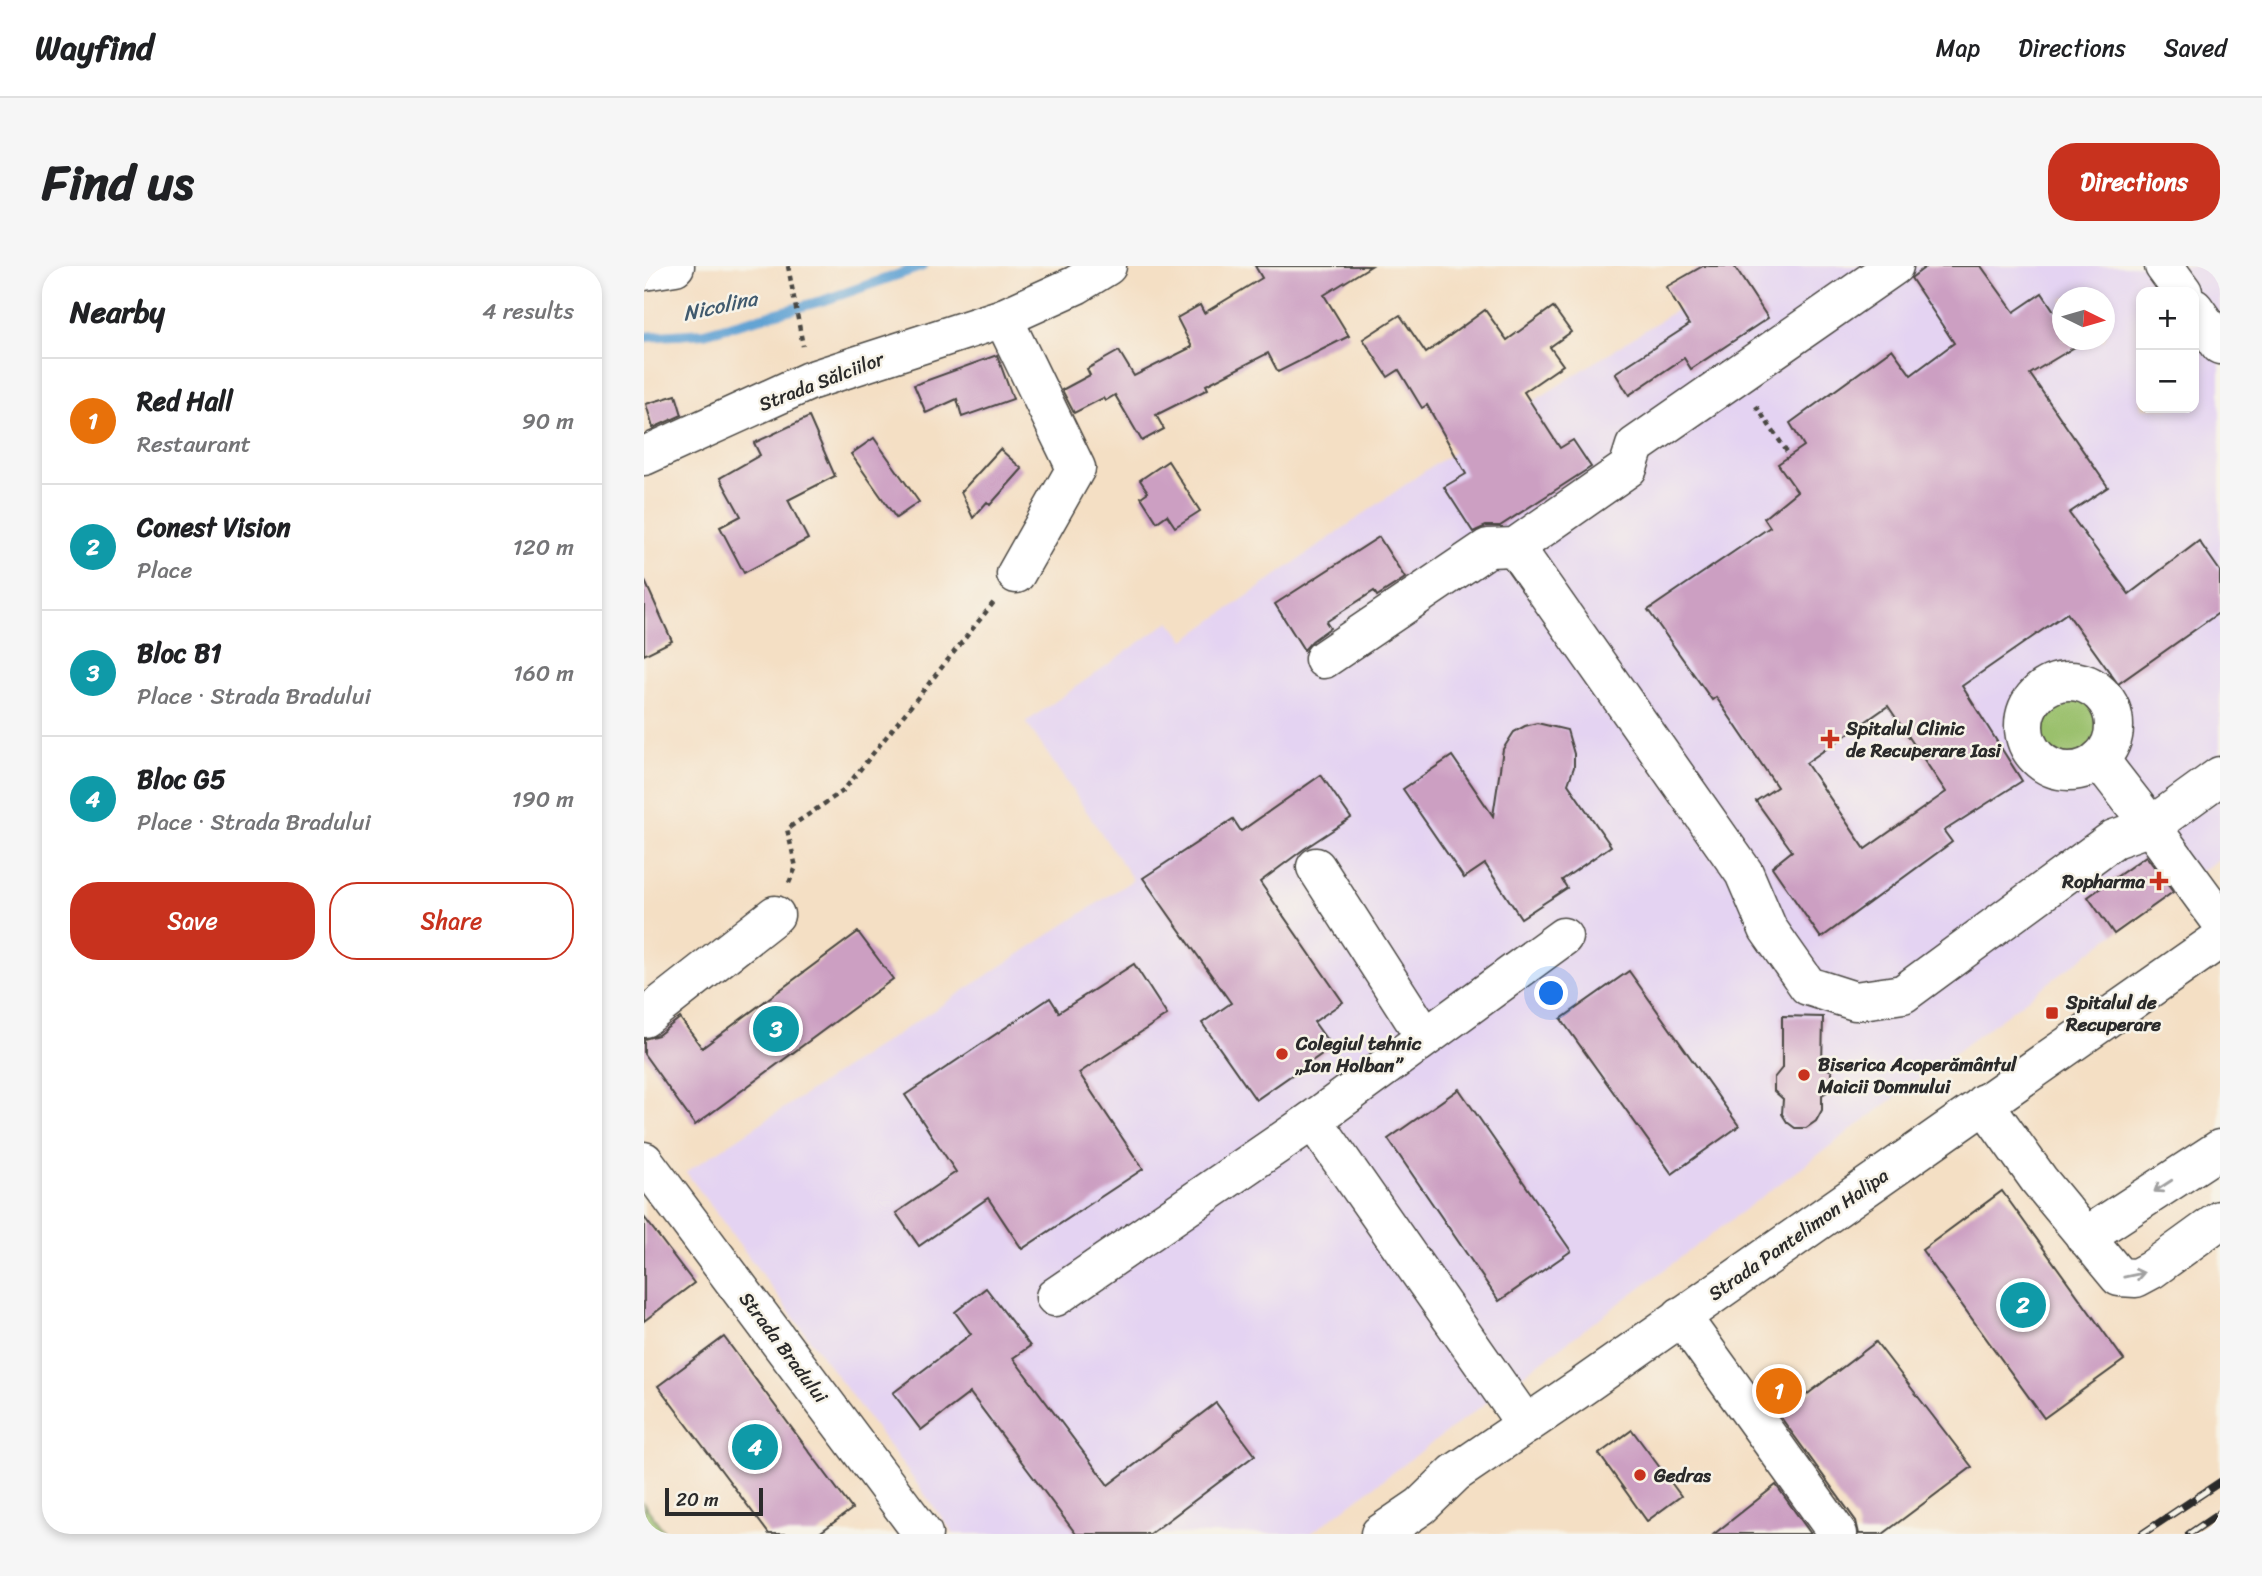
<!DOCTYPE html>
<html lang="en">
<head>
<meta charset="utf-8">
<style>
	:root { --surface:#fff; --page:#f6f6f6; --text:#202124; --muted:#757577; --line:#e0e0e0; --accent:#c8321e }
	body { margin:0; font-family:Sriracha,sans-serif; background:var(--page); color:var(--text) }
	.controls { position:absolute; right:21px; top:21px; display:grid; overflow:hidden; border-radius:14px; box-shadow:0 4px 10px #0003 }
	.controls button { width:63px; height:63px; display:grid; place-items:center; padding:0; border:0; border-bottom:2px solid var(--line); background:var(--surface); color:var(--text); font:35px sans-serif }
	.compass { position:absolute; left:1408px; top:21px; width:63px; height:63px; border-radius:50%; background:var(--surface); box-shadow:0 4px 10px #0003; rotate:95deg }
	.scale { position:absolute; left:21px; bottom:18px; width:98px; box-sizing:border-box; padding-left:7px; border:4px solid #2b2b2b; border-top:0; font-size:19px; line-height:24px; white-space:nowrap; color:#2b2b2b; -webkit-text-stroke:5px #f7f3e8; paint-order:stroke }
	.you { position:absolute; left:908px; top:728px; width:24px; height:24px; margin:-18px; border:5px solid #fff; border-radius:50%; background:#1a73e8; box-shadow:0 0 0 10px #1a73e833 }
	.badge { display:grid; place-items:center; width:46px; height:46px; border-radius:50%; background:var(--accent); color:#fff; font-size:23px; font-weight:700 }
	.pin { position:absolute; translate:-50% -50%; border:4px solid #fff; box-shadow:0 2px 7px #0006 }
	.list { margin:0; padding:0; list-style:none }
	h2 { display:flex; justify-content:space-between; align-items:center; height:91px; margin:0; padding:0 28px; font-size:30px }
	h2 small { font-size:23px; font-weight:400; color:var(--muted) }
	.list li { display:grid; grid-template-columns:46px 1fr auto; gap:21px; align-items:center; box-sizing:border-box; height:126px; padding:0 28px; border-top:2px solid var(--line) }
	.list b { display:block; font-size:26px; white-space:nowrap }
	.list p { margin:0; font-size:23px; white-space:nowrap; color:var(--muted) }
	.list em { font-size:23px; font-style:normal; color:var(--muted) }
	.actions { display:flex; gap:14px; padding:21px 28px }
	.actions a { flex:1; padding:16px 0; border:2px solid var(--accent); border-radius:28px; text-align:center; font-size:24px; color:var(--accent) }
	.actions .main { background:var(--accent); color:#fff }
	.map { position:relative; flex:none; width:1576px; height:1268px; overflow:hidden; border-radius:28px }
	header { display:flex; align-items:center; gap:42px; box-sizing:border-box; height:98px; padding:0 35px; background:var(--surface); border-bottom:2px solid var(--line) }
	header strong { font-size:33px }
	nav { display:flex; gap:38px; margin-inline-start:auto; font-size:24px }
	.intro { display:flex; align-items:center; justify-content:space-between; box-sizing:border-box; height:168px; padding:0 42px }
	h1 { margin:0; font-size:49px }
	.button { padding:18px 32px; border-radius:28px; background:var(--accent); color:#fff; font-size:24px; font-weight:700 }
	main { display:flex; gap:42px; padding:0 42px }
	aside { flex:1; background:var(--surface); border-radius:28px; box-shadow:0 4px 10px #0003 }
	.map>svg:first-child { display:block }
</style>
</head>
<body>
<header>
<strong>Wayfind</strong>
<nav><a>Map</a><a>Directions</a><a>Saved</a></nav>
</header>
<div class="intro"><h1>Find us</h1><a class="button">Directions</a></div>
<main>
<aside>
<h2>Nearby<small>4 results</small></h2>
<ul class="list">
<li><span class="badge" style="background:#e8710a">1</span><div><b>Red Hall</b><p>Restaurant</p></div><em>90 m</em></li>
<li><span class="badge" style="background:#0f9aa8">2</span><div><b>Conest Vision</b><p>Place</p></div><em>120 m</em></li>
<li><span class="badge" style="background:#0f9aa8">3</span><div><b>Bloc B1</b><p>Place · Strada Bradului</p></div><em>160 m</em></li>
<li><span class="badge" style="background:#0f9aa8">4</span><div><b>Bloc G5</b><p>Place · Strada Bradului</p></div><em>190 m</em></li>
</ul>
<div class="actions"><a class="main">Save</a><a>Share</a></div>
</aside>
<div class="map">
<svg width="1576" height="1268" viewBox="0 0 1576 1268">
	<rect width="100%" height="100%" fill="#f7f3e8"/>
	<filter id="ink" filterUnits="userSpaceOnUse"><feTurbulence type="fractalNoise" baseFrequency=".0143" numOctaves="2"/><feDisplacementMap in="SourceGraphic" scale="14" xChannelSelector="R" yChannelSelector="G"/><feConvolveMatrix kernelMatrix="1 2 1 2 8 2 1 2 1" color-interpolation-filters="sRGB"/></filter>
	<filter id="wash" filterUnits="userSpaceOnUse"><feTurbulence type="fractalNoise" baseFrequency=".00686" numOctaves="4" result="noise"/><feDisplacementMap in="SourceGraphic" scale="28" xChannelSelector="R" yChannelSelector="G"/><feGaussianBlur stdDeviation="1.57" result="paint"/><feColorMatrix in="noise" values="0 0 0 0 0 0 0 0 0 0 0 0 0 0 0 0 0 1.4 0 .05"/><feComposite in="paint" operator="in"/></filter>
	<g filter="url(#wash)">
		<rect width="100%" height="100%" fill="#f4dfc4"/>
		<!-- built -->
		<path fill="#e4d3f2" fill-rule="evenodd" d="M1101,0H1568L1576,11V592L1470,668L666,1268H310L42,906L489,614L382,456L526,355L541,374L782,204ZM1497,26H1550V142H1497ZM1419,32H1461V74H1419Z"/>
		<!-- green -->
		<g fill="#9ac06c" stroke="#62764c" stroke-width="2">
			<circle cx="1426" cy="461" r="31"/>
			<path d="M0,1238L22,1268H0Z"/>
		</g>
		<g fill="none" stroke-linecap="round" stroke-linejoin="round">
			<!-- stream -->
			<path stroke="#5fa1d3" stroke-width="10" d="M0,71L60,67L181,34L279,0"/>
		</g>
		<g id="blocks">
			<!-- building -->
			<g fill="#cc9fc2" fill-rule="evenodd">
				<path d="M611,0H727L680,29L705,70L634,106L624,87L562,119L564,123L512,149L520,163L498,175L471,129L461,135L459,132L430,147L418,124L446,109L443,103L475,85L490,110L548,81L533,52L556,39L560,47L618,12Z"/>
				<path d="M1059,0H1090L1124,52L1047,103L1040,92L985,129L971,107L1045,59L1022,21Z"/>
				<path d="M1283,0H1337L1370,46L1398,27L1418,57V74H1430L1434,79L1386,108L1464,221L1425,247L1485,328L1555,275L1576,305V346L1474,418L1423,347L1318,420L1378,515L1300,565L1308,576L1177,672L1128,601L1148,585L1112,535L1133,521L1072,431L1068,434L1004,344L1126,261L1120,252L1153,225L1134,198L1160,180L1146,157L1248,83L1267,109L1310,77L1267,12ZM1244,440L1302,526L1221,583L1162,497Z"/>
				<path d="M909,41L927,66L906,81L919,99L880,126L916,182L929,174L947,201L856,260H842L829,266L800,221L822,208L783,139L778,142L755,104L744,111L719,73L756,49L782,87L841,44L863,74Z"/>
				<path d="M353,89L369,133L318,151L313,133L282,147L270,119Z"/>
				<path d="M32,129L38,149L9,162L2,138Z"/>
				<path d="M165,151L191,210L144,234L164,273L100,307L76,261L97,250L76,212L116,189L110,177Z"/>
				<path d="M230,172L275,236L252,252L207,188Z"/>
				<path d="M356,183L378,203L346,239L343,236L329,252L317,226Z"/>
				<path d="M524,195L556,245L531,261L523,249L513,256L497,231L504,226L496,214Z"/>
				<path d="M735,271L761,312L733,330L730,325L682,356L686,362L668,375L660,384L631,338Z"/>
				<path d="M0,313L28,375L0,389Z"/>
				<path d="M893,457L923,464L930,488V501L924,518L967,580L918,614L923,622L877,652L841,598L820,612L759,523L808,490L849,550L859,483L870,466L881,460Z"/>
				<path d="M677,509L707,552L660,583L616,616L699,736L670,756L688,781L612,834L558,757L587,737L499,612L589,553L597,565Z"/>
				<path d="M1502,590L1529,626L1470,668L1444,631Z"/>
				<path d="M214,666L249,713L51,859L0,788V773L14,769L36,752L58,782Z"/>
				<path d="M490,698L523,749L435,807L499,903L378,983L344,932L275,980L252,947L312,906L261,829L406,732L415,746Z"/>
				<path d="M985,705L1095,860L1028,908L917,753Z"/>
				<path d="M1138,750L1179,751L1178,800L1188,805V823L1178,829V844L1172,855L1162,862H1151L1143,856L1138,848L1139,833L1130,825V812L1138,802Z"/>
				<path d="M815,823L927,985L855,1035L744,873Z"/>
				<path d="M1358,925L1480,1094L1400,1152L1278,984Z"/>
				<path d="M0,951L50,1017L0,1055Z"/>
				<path d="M342,1022L386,1080L369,1092L464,1219L572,1137L611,1189L506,1268H432L326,1127L277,1164L249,1127L327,1068L311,1046Z"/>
				<path d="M80,1071L208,1243L174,1268H125L14,1120Z"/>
				<path d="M1232,1076L1328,1201L1239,1268H1215L1212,1255L1130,1142L1152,1125L1157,1133Z"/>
				<path d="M988,1164L1037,1230L1003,1255L955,1188Z"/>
				<path d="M1132,1219L1167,1268H1070Z"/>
			</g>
		</g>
	</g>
	<g filter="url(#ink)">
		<use href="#blocks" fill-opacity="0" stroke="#494642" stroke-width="2"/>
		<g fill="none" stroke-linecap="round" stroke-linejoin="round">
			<!-- minor casing -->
			<g stroke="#494642" stroke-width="41">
				<g id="minor">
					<path d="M1520,0L1539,26"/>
					<path d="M0,5L31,0"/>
					<path d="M1550,42L1576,79"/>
					<path d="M359,52L432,202L372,308"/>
					<path d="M0,190L165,115L359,52L432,19L463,0"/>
					<path d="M871,281L1100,607L1124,663L1164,720L1211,735L1259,728L1470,573L1507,560L1576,654"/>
					<path d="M680,393L844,282L871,281L984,202L991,180L1250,0"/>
					<circle cx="1425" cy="460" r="45"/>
					<path d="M1455,493L1507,560L1576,510"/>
					<path d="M672,601L781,771"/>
					<path d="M0,752L131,649"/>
					<path d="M1340,837L1395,914L1475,1011L1492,1012L1507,1004L1576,954"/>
					<path d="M0,895L279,1268"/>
					<path d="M1441,971L1576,883"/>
					<path d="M411,1031L669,854"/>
					<path d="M1037,1050L1194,1268"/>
					<path d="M882,1159L669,854L919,671"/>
					<path d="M736,1268L777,1240L811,1207L936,1122L1576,673"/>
				</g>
			</g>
			<!-- path -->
			<g stroke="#494642" stroke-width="4.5" stroke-dasharray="5 5" stroke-linecap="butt">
				<path d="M144,0L159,80"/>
				<path d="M1112,140L1146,190"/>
				<path d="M145,617L152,601L143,563L199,525L350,336"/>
			</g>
			<!-- minor -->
			<use href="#minor" stroke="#fff" stroke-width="38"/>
			<!-- rail casing -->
			<g stroke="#2b2b2b" stroke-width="8">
				<g id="rail">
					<path d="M1498,1268L1576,1216"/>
					<path d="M1545,1268L1576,1247"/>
				</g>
			</g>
			<!-- rail -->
			<use href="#rail" stroke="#f7f3e8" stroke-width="5" stroke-dasharray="16" stroke-linecap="butt"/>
		</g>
		<!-- one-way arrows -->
		<defs><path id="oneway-shaft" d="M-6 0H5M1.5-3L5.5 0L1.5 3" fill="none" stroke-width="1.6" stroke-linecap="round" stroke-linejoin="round" transform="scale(1.75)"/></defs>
		<g stroke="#a0a0a0">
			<use href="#oneway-shaft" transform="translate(1519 920) rotate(147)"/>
			<use href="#oneway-shaft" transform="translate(1490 1009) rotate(-12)"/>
		</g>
	</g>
	<!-- markers -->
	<g fill="#c8321e" stroke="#f7f3e8" stroke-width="2.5">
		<path d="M1182.5 462.5h7v7h7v7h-7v7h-7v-7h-7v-7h7z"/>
		<path d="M1511.5 604.5h7v7h7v7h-7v7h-7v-7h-7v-7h7z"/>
		<rect x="1401" y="740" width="14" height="14" rx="3.5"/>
		<circle cx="638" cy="788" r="7"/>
		<circle cx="1160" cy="809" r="7"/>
		<circle cx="996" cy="1209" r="7"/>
	</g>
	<g text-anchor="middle" stroke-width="5" stroke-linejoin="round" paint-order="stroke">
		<!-- street labels -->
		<g font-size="19" fill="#2b2b2b" stroke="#f7f3e8">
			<text transform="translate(177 115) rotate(-21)" y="7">Strada Sălciilor</text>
			<text transform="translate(1154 968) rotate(-35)" y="7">Strada Pantelimon Halipa</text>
			<text transform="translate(140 1081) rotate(53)" y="7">Strada Bradului</text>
		</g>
		<!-- poi labels -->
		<g font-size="19" font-weight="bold" fill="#2b2b2b" stroke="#f7f3e8" text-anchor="start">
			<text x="1202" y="469">Spitalul Clinic<tspan x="1202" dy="22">de Recuperare Iasi</tspan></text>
			<text x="1501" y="622" text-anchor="end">Ropharma</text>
			<text x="1422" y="743">Spitalul de<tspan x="1422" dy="22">Recuperare</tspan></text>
			<text x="652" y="784">Colegiul tehnic<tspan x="652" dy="22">„Ion Holban”</tspan></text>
			<text x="1174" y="805">Biserica Acoperământul<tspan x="1174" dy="22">Maicii Domnului</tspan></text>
			<text x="1010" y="1216">Gedras</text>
		</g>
		<!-- water labels -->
		<g font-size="21" font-style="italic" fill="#405a6e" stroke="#f7f3e8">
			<text transform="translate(76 40) rotate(-12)" y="7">Nicolina</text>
		</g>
	</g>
</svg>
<div class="controls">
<button>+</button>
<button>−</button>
</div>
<svg class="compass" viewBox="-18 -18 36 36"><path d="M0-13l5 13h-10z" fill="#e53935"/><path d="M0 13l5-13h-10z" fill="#757577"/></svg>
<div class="scale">20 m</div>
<div class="you"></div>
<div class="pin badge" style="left:1135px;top:1125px;background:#e8710a">1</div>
<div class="pin badge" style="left:1379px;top:1039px;background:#0f9aa8">2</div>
<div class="pin badge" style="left:132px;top:763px;background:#0f9aa8">3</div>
<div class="pin badge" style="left:111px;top:1181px;background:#0f9aa8">4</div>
</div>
</main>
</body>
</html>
